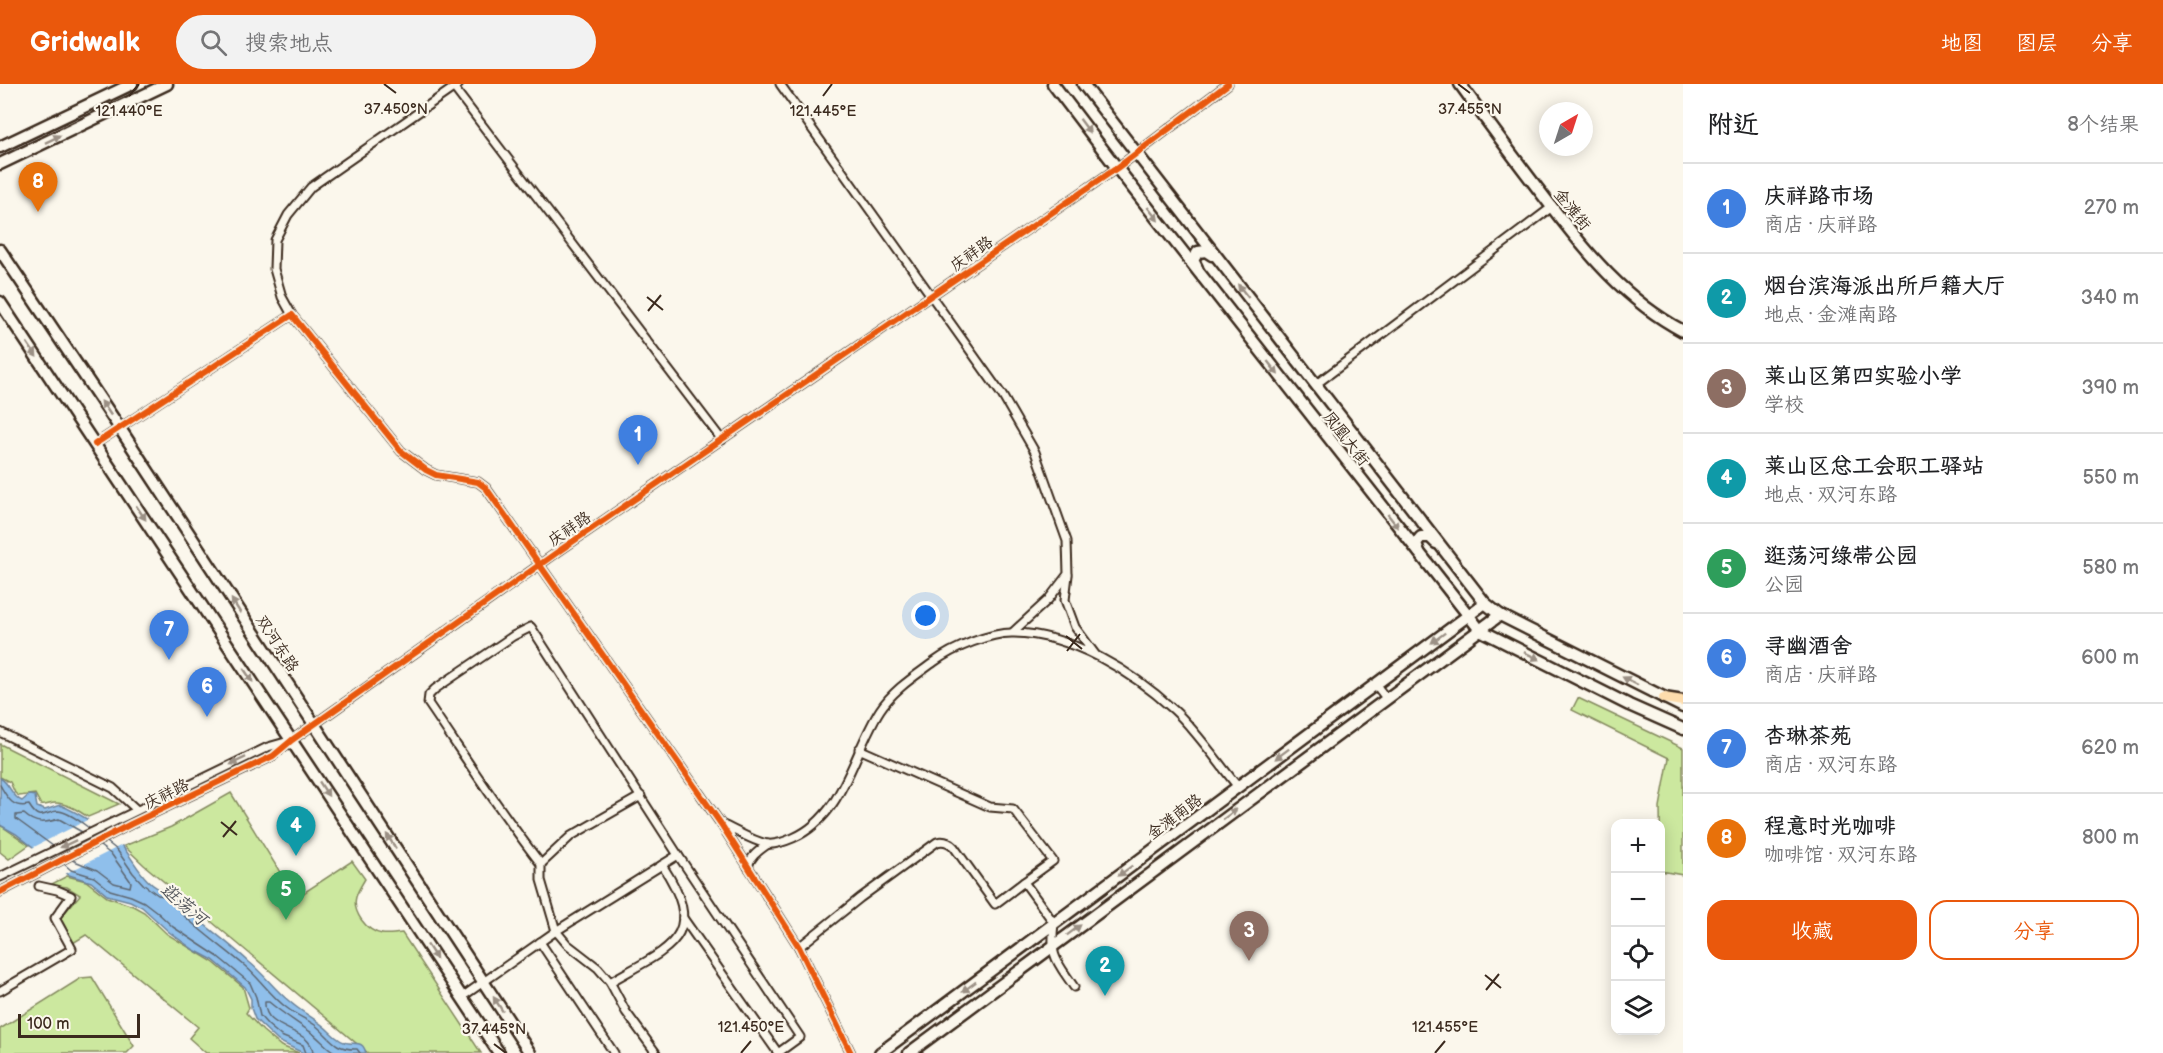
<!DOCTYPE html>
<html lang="zh">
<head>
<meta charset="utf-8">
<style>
	:root { --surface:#fff; --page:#f2f2f2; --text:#202124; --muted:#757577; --line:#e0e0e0; --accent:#ea580c }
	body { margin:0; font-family:"Balsamiq Sans","LXGW WenKai TC",sans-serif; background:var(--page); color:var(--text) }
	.controls { position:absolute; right:18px; bottom:18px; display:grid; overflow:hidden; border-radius:12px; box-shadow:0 3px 15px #0003 }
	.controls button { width:54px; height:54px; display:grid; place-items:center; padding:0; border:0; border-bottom:2px solid var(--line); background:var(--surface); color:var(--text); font:30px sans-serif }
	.compass { position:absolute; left:1539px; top:18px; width:54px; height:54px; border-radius:50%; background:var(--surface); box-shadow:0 3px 15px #0003; rotate:39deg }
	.scale { position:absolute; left:18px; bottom:15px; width:122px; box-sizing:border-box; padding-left:6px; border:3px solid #3b2a1e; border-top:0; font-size:16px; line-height:21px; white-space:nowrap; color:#3b2a1e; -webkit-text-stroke:4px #fbf7ec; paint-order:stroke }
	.you { position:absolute; left:926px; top:532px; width:21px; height:21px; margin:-15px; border:4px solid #fff; border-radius:50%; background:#1a73e8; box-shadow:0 0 0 9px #1a73e833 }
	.badge { display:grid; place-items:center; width:39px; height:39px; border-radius:50%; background:var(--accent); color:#fff; font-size:20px; font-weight:700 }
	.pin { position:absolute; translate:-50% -50px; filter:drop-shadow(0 2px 3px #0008) }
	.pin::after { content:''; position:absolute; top:32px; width:21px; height:18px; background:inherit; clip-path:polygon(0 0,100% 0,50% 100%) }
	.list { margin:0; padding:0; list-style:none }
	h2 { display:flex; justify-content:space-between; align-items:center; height:78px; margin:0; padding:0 24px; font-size:26px }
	h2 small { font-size:20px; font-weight:400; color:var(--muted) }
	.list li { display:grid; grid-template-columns:39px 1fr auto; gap:18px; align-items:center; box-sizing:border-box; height:90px; padding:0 24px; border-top:2px solid var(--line) }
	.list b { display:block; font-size:22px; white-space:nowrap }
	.list p { margin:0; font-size:20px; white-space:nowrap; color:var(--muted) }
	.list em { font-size:20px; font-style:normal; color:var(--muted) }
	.actions { display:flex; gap:12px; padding:18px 24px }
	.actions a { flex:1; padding:14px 0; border:2px solid var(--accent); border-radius:18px; text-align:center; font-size:21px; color:var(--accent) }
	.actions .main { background:var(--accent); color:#fff }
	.icon { flex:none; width:33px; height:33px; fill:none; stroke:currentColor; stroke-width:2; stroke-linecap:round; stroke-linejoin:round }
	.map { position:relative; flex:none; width:1683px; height:969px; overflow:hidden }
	header { display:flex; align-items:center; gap:36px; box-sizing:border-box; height:84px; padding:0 30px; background:var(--accent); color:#fff }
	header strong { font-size:28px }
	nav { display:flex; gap:33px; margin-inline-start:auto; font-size:21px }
	.search { width:420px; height:54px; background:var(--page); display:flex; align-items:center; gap:15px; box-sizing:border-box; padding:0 21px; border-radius:33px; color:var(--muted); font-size:22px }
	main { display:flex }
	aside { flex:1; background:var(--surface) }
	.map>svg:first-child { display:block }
</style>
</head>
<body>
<header>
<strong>Gridwalk</strong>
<div class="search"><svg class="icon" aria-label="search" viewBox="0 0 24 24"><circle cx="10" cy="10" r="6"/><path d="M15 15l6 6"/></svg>搜索地点</div>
<nav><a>地图</a><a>图层</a><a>分享</a></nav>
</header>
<main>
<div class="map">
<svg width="1683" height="969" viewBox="0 0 1683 969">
	<rect width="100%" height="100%" fill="#fbf7ec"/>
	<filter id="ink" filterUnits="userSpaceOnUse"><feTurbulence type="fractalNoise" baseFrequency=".0167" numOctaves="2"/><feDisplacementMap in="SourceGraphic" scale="12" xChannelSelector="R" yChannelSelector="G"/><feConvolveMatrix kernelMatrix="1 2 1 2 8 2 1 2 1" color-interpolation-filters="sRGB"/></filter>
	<g filter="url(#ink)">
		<!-- green -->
		<g fill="#cce89f" stroke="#84895e" stroke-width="1.5">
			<path d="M1578,614L1683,664V791L1661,787L1660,723L1669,674L1572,626Z"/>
			<path d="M0,660L119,720L88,733C79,727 67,719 55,719C50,719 47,722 41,721L35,710L19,712L15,709L10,698L0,693Z"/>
			<path d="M231,709L296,814L352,777L365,795C362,800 358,806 356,813C352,828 366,847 382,850C388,851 395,850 402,849L481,969H368L144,781L124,762L171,743Z"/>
			<path d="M0,741L29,761L9,775L0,768Z"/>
			<path d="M67,792L86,797L107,813L133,822L144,828L167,850L213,878L243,903L249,924L246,929L263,947L281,962L299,969H206L189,954L198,943L86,851L73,859L62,843L60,834L80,811L67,803L50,801Z"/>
			<path d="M92,893L134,962L127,969H0V945L81,894Z"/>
		</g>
		<!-- water -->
		<path fill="#8fbfeb" stroke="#6d8399" stroke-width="1.5" d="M0,694C11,700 10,712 22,717L29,711L35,712L37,723L45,726L60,721C78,728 109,748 122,762C136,778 144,802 167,808L170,803L187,817L185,824C206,843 229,859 249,878C264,890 274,905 289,917C302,929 317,935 330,948C335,953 342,959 349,959C359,960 363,958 366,969H303L278,957L255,935L251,924V915L245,903L213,876L194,866L169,848L142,823L130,817L107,811L91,798L69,791L16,750L0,741Z"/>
		<!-- pier -->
		<path fill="#fbf7ec" d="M91,734L124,760L63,791L30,765Z"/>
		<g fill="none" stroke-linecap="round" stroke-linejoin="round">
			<!-- shore -->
			<g stroke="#5d6670" stroke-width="1.5">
				<path d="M0,701C7,713 12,725 29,721C40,740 45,727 58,727C69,728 81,738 89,744"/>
				<path d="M107,758L117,766L133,789L144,801L158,811L172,813L178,818L181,829C201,848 224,864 245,882C260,895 271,912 287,924C296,931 306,935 315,941C331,953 333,966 357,965L360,969"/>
				<path d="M53,762L16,735V731L24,730C36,741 45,739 59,735L82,748"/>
				<path d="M72,776L97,786L114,799L130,803L131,798L112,771L100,762"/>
				<path d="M64,780L71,786L94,793L110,806L131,812L144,818L157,828L173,843L217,872L250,899L256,913L260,932L268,941L281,952L303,961L306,969"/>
				<path d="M313,969C312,943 263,948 265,918H269C282,929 295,937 309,947C319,953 325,963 336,969"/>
			</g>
			<!-- street casing -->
			<g stroke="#3b2a1e" stroke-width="11">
				<g id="street">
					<path d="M780,0L1002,311L1035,368L1067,457L1068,490L1048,516L1013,548"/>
					<path d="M454,4L722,356"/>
					<path d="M292,231L282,213L274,185L275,156L288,131L311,103L459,0"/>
					<path d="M1315,301L1552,123"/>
					<path d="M95,360L292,231L401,367L426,386L436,391L478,398L486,404L721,740L799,863L851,969"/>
					<path d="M1068,491L1065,516L1075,543L1095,570"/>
					<path d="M1376,601L1386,614"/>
					<path d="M0,648L113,704L137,726"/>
					<path d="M859,665L990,723L1013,725L1053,777L1024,798"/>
					<path d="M721,740C735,746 752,757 767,760C775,761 786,757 793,754C844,732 853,668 880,626C893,606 915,592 934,578C953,564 991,548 1014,549C1072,550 1133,588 1174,626C1196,646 1219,680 1238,703"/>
					<path d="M541,780L571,752L641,712"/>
					<path d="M748,783C750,772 760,766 768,760"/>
					<path d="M0,793L268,663L289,657"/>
					<path d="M0,808L131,740L273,672L292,656L559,467L1117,84L1228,0"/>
					<path d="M683,834L778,969"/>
					<path d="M540,858L614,969"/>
					<path d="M799,863L860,814L937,758C944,756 949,758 954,763L995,820L1024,798L1054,839C1050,874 1056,876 1074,903"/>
					<path d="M610,898C668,864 710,854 662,781"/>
					<path d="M0,907L72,865L55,834L71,812L57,806L39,802"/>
					<path d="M462,913L556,847L678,771"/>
					<path d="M656,969L626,928L610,898L598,884L567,860L556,847L541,796V780C500,728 465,673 428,619L429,611L435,605L513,552L531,543L678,771L800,953L778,969"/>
				</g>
			</g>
			<!-- secondary casing -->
			<g stroke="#3b2a1e" stroke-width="15">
				<g id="secondary">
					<path d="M1053,0L1117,84L1480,546L1629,621L1683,645"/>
					<path d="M1083,0L1485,519L1500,531L1683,623"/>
					<path d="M1460,0C1489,40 1518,79 1548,118C1586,168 1626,217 1683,247"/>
					<path d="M0,63L132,0"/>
					<path d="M0,80L167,0"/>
					<path d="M0,166L119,343L530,969"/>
					<path d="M1197,184L1193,176L1198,168L1206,167L1212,171"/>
					<path d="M0,218L499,969"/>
					<path d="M1419,468L1416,459L1421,453H1430L1436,459"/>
					<path d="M880,969L1485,519"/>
					<path d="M909,969L1500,531"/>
				</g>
			</g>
			<!-- primary casing -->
			<g stroke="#3b2a1e" stroke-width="15">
				<path id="primary" d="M1664,614L1683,617"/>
			</g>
			<!-- street -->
			<use href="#street" stroke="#fbf7ec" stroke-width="7"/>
			<!-- secondary -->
			<use href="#secondary" stroke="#fbf7ec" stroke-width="10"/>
			<!-- primary -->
			<use href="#primary" stroke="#fddcac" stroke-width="10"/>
			<!-- cycleway casing -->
			<g stroke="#fbf7ec" stroke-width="10">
				<g id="cycleway">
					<path d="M95,360L292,231L401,367L426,386L436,391L478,398L486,404L721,740L799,863L851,969"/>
					<path d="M0,808L131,740L273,672L292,656L559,467L1117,84L1228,0"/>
				</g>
			</g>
			<!-- cycleway -->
			<use href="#cycleway" stroke="#e8590c" stroke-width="6"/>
		</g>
		<!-- one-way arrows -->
		<defs><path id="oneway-solid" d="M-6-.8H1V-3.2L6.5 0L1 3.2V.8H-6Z" transform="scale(1.5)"/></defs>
		<g fill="#9b9085">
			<use href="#oneway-solid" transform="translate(1085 42) rotate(53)"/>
			<use href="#oneway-solid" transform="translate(53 55) rotate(-26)"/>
			<use href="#oneway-solid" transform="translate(1153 130) rotate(52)"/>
			<use href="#oneway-solid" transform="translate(1243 207) rotate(-128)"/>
			<use href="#oneway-solid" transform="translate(32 266) rotate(56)"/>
			<use href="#oneway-solid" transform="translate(1273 284) rotate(52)"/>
			<use href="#oneway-solid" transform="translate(106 324) rotate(-124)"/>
			<use href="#oneway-solid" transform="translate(141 429) rotate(56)"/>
			<use href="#oneway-solid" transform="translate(1393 437) rotate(52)"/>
			<use href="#oneway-solid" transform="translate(236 522) rotate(-123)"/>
			<use href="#oneway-solid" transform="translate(1438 554) rotate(143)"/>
			<use href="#oneway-solid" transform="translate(1532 572) rotate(26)"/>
			<use href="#oneway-solid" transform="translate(248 591) rotate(56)"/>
			<use href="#oneway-solid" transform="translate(1630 597) rotate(-153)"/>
			<use href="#oneway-solid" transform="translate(1282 670) rotate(143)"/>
			<use href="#oneway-solid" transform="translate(238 677) rotate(154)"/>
			<use href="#oneway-solid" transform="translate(324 705) rotate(57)"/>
			<use href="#oneway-solid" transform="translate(1230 730) rotate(-37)"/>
			<use href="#oneway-solid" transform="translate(391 757) rotate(-123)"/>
			<use href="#oneway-solid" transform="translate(68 760) rotate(155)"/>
			<use href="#oneway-solid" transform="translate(1125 787) rotate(143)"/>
			<use href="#oneway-solid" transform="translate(1074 846) rotate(-37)"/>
			<use href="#oneway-solid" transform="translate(432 868) rotate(57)"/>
			<use href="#oneway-solid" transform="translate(969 903) rotate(143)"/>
			<use href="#oneway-solid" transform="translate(498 920) rotate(-123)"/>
		</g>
	</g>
	<!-- ticks -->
	<path fill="none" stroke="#3b2a1e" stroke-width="2" d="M384,0L396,9M1458,0L1470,9M129,12L139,0M823,12L832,0M647,213L663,226M648,227L661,211M1066,552L1082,565M1067,567L1080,550M221,738L237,751M223,753L236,737M1485,891L1501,904M1486,906L1499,890M494,960L506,969M741,969L751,957M1435,969L1445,957"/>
	<g text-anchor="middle" stroke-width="4.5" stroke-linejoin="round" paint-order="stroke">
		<!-- street labels -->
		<g font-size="16" fill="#3b2a1e" stroke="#fbf7ec">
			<text transform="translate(1573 125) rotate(51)" y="6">金滩街</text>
			<text transform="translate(971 169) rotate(-35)" y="6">庆祥路</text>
			<text transform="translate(1347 354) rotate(52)" y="6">凤凰大街</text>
			<text transform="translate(569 444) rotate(-34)" y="6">庆祥路</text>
			<text transform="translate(278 559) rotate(57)" y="6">双河东路</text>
			<text transform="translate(166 709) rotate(-26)" y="6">庆祥路</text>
			<text transform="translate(1174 732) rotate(-37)" y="6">金滩南路</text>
		</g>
		<!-- water labels -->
		<g font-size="18" font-style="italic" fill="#54575c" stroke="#fbf7ec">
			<text transform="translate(184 820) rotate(40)" y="6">逛荡河</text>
		</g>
	</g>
	<g font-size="15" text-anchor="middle" fill="#3b2a1e" stroke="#fbf7ec" stroke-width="4.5" stroke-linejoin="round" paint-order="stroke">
		<text x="396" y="30">37.450°N</text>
		<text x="1470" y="30">37.455°N</text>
		<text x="129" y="32">121.440°E</text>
		<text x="823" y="32">121.445°E</text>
		<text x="751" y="948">121.450°E</text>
		<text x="1445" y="948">121.455°E</text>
		<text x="494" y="950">37.445°N</text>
	</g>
</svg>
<div class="controls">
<button>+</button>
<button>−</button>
<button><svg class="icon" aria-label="locate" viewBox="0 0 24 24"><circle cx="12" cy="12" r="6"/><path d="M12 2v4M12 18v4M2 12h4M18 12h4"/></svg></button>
<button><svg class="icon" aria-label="layers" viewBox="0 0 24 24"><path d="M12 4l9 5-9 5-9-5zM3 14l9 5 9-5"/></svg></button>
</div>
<svg class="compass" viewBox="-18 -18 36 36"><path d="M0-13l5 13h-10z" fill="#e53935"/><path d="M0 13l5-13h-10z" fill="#757577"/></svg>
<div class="scale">100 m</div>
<div class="you"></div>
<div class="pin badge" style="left:638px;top:381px;background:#3f7fe0">1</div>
<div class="pin badge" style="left:1105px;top:912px;background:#0f9aa8">2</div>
<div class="pin badge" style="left:1249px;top:877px;background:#8d6e63">3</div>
<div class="pin badge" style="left:296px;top:772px;background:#0f9aa8">4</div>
<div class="pin badge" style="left:286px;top:836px;background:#2e9e5b">5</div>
<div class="pin badge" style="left:207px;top:633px;background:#3f7fe0">6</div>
<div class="pin badge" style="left:169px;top:576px;background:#3f7fe0">7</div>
<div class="pin badge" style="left:38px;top:128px;background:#e8710a">8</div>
</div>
<aside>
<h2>附近<small>8个结果</small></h2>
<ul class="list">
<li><span class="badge" style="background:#3f7fe0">1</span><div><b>庆祥路市场</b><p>商店 · 庆祥路</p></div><em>270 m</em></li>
<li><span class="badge" style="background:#0f9aa8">2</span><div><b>烟台滨海派出所户籍大厅</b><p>地点 · 金滩南路</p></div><em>340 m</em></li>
<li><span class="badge" style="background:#8d6e63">3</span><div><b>莱山区第四实验小学</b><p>学校</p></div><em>390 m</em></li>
<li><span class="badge" style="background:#0f9aa8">4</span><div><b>莱山区总工会职工驿站</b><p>地点 · 双河东路</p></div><em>550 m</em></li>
<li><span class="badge" style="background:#2e9e5b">5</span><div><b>逛荡河绿带公园</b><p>公园</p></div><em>580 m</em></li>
<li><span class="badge" style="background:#3f7fe0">6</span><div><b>寻幽酒舍</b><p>商店 · 庆祥路</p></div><em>600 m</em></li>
<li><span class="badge" style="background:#3f7fe0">7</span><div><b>杏琳茶苑</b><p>商店 · 双河东路</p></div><em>620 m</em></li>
<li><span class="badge" style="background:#e8710a">8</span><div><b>程意时光咖啡</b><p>咖啡馆 · 双河东路</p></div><em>800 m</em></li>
</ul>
<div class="actions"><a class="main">收藏</a><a>分享</a></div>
</aside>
</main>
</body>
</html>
